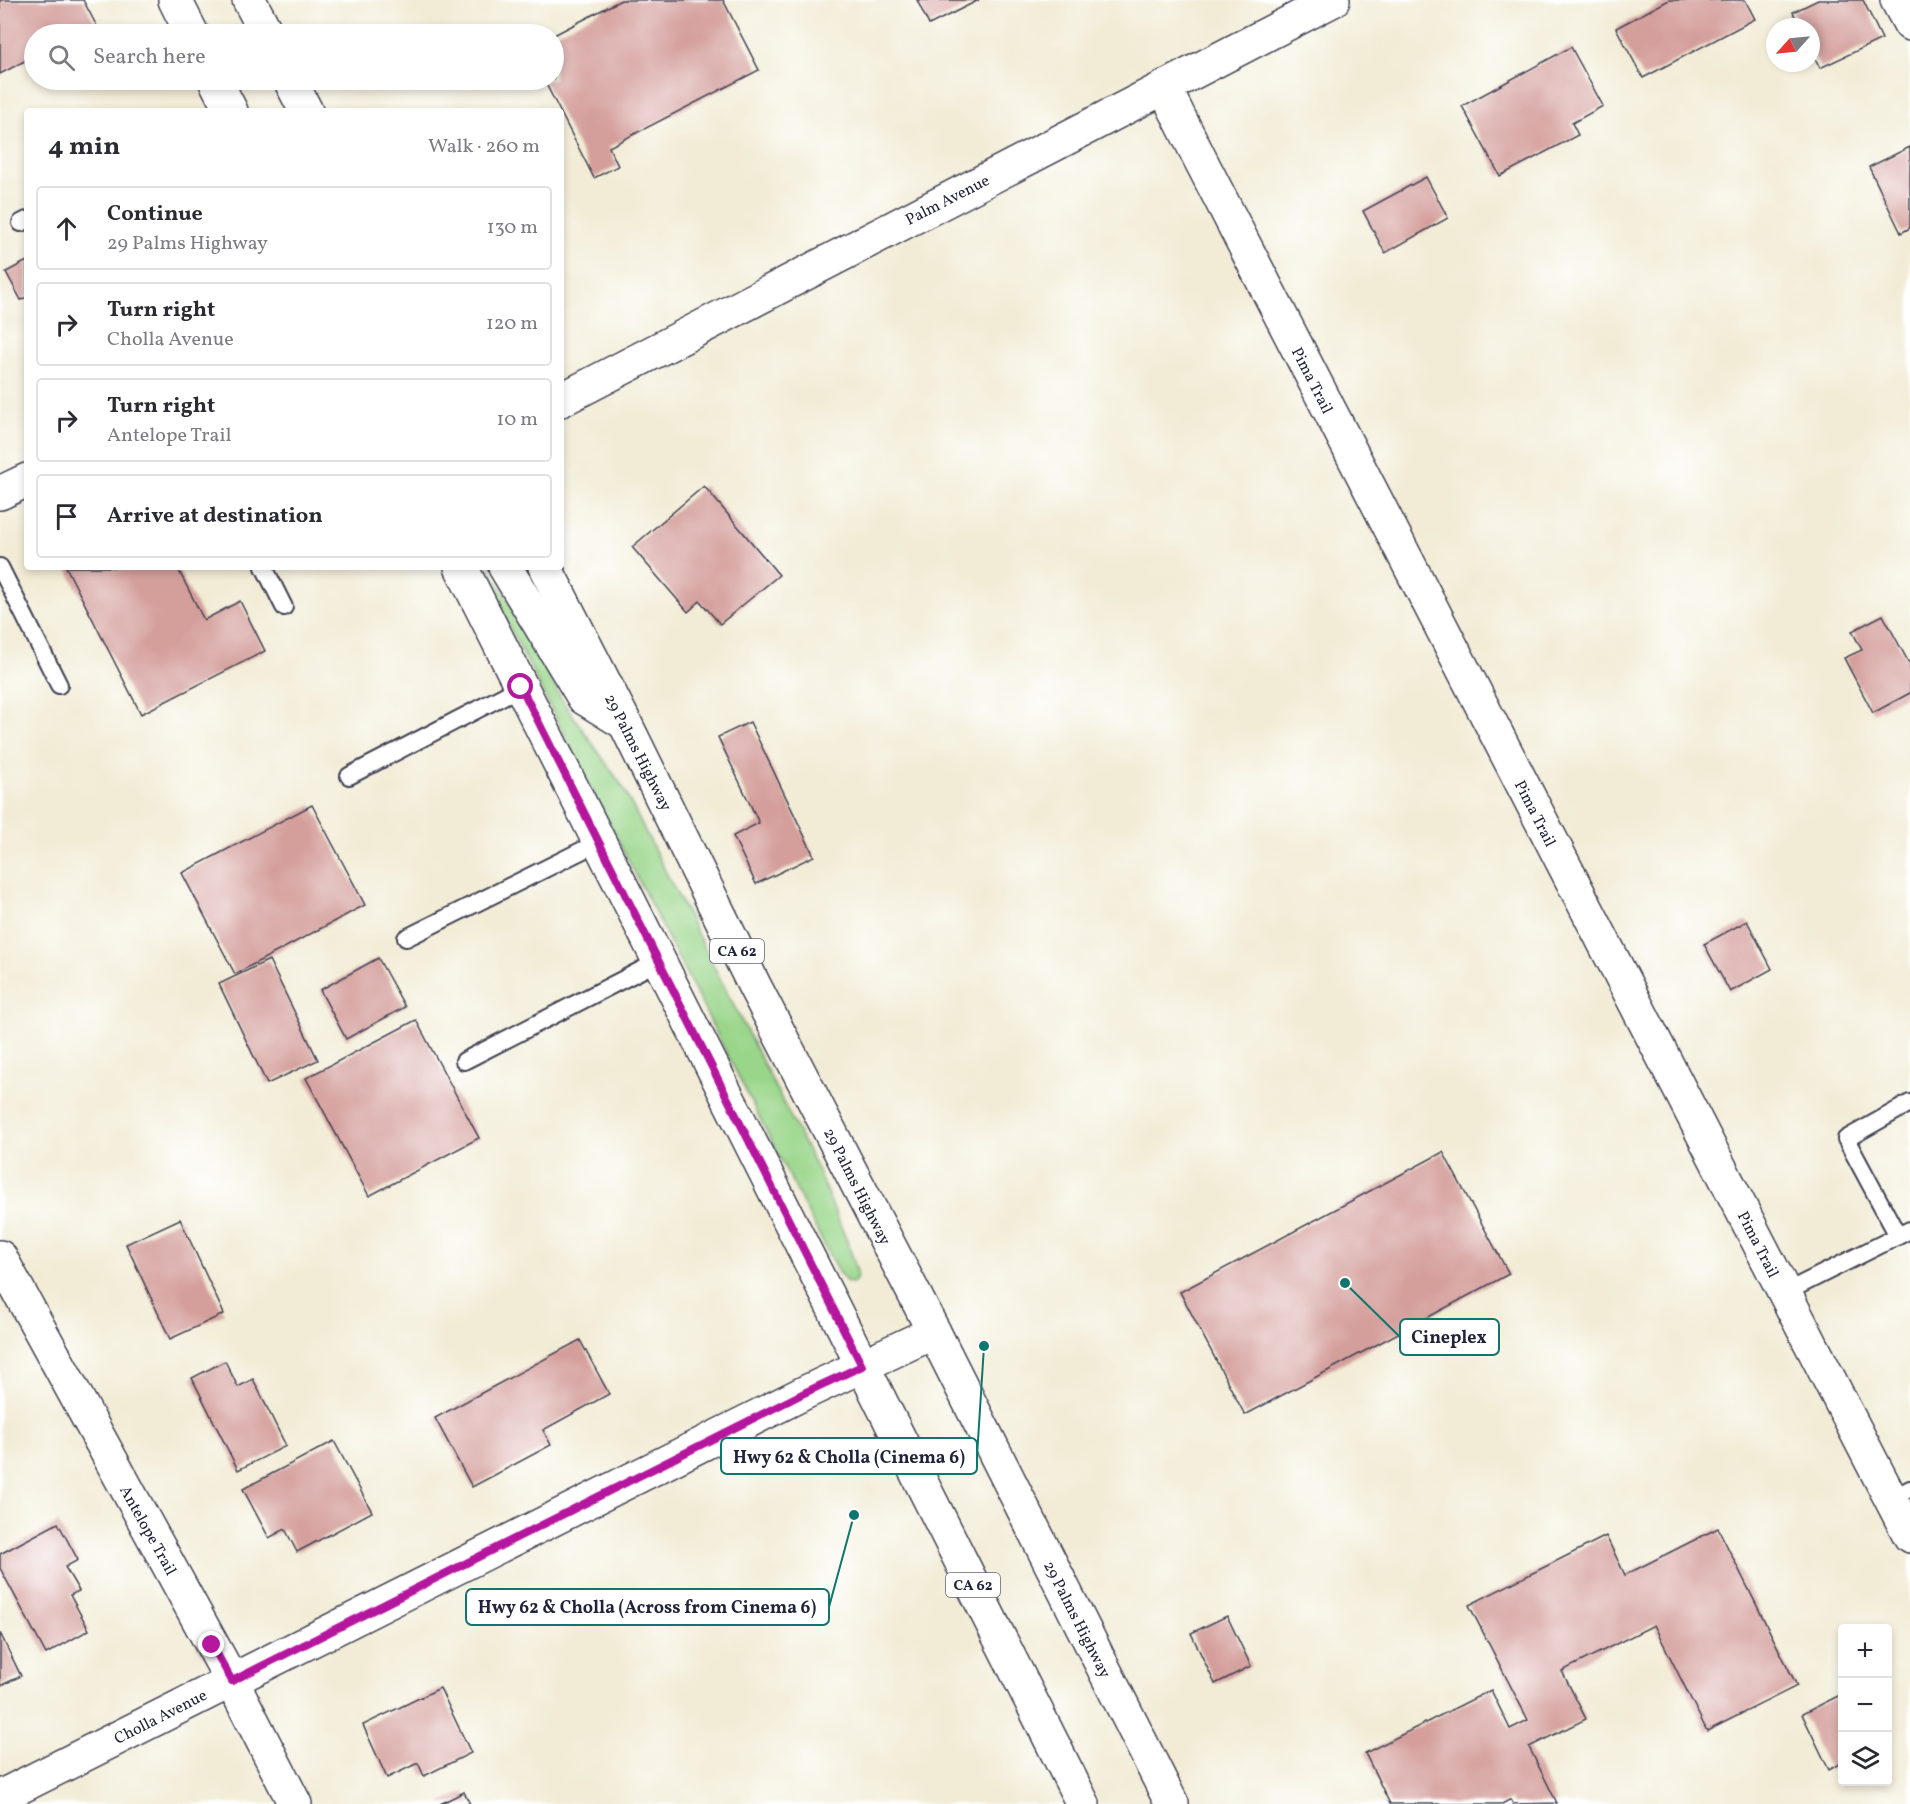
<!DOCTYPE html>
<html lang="en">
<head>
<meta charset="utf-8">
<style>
	:root { --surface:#fff; --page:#f2f2f3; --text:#2b2b33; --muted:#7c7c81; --line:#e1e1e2 }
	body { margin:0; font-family:Vollkorn,serif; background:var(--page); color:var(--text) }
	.controls { position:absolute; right:18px; bottom:18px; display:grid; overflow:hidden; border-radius:6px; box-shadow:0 3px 9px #0003 }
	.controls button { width:54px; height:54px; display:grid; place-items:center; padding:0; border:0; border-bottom:2px solid var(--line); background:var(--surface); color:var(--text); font:30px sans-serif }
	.compass { position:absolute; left:1766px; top:18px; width:54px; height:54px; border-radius:50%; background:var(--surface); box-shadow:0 3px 9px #0003; rotate:243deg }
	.stop { position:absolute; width:18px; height:18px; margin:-14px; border:4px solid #b5179e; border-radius:50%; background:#fff }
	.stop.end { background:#b5179e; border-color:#fff; box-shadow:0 2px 6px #0008 }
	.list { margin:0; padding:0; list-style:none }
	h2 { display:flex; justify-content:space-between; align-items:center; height:78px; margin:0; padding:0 24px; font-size:26px }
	h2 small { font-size:20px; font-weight:400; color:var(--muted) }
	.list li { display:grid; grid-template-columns:39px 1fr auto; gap:18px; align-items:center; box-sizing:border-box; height:84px; margin:0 12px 12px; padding:0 12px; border:2px solid var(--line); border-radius:6px }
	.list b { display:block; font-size:22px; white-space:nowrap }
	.list p { margin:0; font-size:20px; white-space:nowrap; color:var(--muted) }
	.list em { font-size:20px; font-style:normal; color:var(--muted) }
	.icon { flex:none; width:33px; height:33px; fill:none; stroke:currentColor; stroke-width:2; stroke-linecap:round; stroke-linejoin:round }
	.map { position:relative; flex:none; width:1910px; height:1804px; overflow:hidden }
	.search { position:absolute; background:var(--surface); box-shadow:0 3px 9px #0003; left:24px; top:24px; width:540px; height:66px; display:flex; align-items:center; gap:15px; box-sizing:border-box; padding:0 21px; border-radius:33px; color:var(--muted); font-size:22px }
	.panel { position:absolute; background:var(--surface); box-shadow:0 3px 9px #0003; left:24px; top:108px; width:540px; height:462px; border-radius:6px }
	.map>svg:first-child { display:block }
</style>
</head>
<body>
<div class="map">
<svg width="1910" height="1804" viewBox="0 0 1910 1804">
	<rect width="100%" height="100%" fill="#fff"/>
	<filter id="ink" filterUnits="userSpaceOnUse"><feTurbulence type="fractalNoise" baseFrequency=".0167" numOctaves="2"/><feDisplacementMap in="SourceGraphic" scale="12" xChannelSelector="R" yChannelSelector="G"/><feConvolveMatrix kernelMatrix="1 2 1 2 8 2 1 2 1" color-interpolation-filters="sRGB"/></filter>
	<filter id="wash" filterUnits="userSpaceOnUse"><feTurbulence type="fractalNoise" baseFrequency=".008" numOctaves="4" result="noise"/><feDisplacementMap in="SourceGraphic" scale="24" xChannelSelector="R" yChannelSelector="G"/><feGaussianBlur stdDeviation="1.35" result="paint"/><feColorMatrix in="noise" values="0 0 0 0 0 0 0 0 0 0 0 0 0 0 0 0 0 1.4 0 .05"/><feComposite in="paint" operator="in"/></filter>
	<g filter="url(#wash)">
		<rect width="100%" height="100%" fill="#f2ecd6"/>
		<!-- green -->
		<path fill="#9ad68a" stroke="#5e7c62" stroke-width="1.5" d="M479,567H490L560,697L622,786L818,1171L849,1246L857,1272L856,1280L853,1283L847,1282L838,1272Z"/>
		<g id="blocks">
			<!-- building -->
			<g fill="#d49f9b">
				<path d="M0,0H83L101,34H34V56L0,74Z"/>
				<path d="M621,0H723L759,70L609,147L618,166L594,178L544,80H554V35Z"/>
				<path d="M917,0H979L929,25Z"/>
				<path d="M1669,0H1745L1755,19L1643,78L1616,28Z"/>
				<path d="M1818,0H1863L1882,39L1820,68L1811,50V27H1800L1793,12Z"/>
				<path d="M1571,47L1603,106L1572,123L1578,135L1500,176L1462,106Z"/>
				<path d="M1910,147V228L1901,233L1869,167Z"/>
				<path d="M1426,177L1448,218L1385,253L1363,211Z"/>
				<path d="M27,261V297L21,300L6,272Z"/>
				<path d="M704,486L779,575L720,624L700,601L688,612L632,547Z"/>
				<path d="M66,567H177L204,620L240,601L265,651L141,714Z"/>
				<path d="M1883,615L1910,665V693L1873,713L1844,658L1862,650L1852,631Z"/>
				<path d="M750,722L814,856L756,884L733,836L759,823L718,737Z"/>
				<path d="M312,805L365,905L235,974L182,873Z"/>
				<path d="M1747,921L1772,969L1730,992L1704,944Z"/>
				<path d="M378,958L405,1007L346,1039L320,990Z"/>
				<path d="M269,960L318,1060L267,1084L219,984Z"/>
				<path d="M416,1020L479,1138L369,1196L306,1078Z"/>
				<path d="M1443,1152L1509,1274L1245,1415L1180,1292Z"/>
				<path d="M180,1219L224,1314L170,1339L126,1244Z"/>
				<path d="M580,1340L609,1394L543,1430L551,1445L472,1487L435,1418Z"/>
				<path d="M225,1361L238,1387L253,1379L286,1446L238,1470L192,1378Z"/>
				<path d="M334,1441L372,1512L297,1552L285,1529L269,1538L243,1489Z"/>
				<path d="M58,1523L78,1560L65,1567L79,1591L70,1595L89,1630L46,1654L0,1568V1554Z"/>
				<path d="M1718,1528L1797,1686L1707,1731L1654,1625L1562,1671L1586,1719L1529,1747L1557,1803L1513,1804L1511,1799L1502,1804H1390L1365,1753L1491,1690L1510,1729L1528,1720L1469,1605L1606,1536L1625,1575Z"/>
				<path d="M1227,1616L1251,1666L1215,1684L1191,1633Z"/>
				<path d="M0,1633L21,1676L0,1686Z"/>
				<path d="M440,1688L471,1753L424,1776L418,1763L387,1778L363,1725Z"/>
				<path d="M1842,1694V1763L1829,1770L1802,1714Z"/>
				<path d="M464,1792L470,1804H440Z"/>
			</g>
		</g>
	</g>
	<g filter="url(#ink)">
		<use href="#blocks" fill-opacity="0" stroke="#414052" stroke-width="1.5"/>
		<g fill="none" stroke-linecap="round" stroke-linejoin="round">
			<!-- lane casing -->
			<g stroke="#414052" stroke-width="20">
				<g id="lane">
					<path d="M21,223L27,220"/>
					<path d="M0,567L59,685"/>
					<path d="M264,567L284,607"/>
					<path d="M349,776L521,687"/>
					<path d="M406,938L599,842"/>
					<path d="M464,1061L659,961"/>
					<path d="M1898,1236L1846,1139L1910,1103"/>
					<path d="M1784,1293L1910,1230"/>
					<path d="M1891,1499L1910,1489"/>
				</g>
			</g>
			<!-- street casing -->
			<g stroke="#414052" stroke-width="36">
				<g id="street">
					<path d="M1897,0L1910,24"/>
					<path d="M1164,87L1200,159L1910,1536"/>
					<path d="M0,493L27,480"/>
					<path d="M0,1257L232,1681L295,1804"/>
					<path d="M0,1797L804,1393L934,1332"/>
				</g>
			</g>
			<!-- secondary casing -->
			<g stroke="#414052" stroke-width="36">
				<path id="secondary" d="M561,400L1333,0"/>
			</g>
			<!-- primary casing -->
			<g stroke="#414052" stroke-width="36">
				<g id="primary">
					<path d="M175,0L192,34"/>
					<path d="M249,0L267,34"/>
					<path d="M215,80L231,111"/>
					<path d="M290,80L306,111"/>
					<path d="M461,567L1083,1804"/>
					<path d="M505,567L584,698L623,722"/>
					<path d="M545,567L625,723L754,985L934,1332L1172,1804"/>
				</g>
			</g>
			<!-- lane -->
			<use href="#lane" stroke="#fff" stroke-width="16"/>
			<!-- street -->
			<use href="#street" stroke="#fff" stroke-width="33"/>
			<!-- secondary -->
			<use href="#secondary" stroke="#fff" stroke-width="33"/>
			<!-- primary -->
			<use href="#primary" stroke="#fff" stroke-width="33"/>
		</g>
	</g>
	<g fill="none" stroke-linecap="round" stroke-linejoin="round" filter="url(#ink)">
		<!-- route -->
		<path stroke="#b5179e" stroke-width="8" d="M212,1645L232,1681L804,1393L862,1366L521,687"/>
	</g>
	<g text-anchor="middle" stroke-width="4.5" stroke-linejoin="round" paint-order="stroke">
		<!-- shield labels -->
		<g fill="#fff" stroke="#646476" stroke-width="1.5">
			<rect x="710" y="939" width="54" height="24" rx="4.5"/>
			<rect x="946" y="1573" width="54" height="24" rx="4.5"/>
		</g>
		<g font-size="15" font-weight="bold" fill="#22223b">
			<text x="737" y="956">CA 62</text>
			<text x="973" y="1590">CA 62</text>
		</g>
		<!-- street labels -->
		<g font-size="16" fill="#22223b" stroke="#fff">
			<text transform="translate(947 199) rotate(-27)" y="6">Palm Avenue</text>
			<text transform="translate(1313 380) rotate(63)" y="6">Pima Trail</text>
			<text transform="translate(639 752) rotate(63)" y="6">29 Palms Highway</text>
			<text transform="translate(1536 813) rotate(63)" y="6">Pima Trail</text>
			<text transform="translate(858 1186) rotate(63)" y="6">29 Palms Highway</text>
			<text transform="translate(1759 1244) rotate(63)" y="6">Pima Trail</text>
			<text transform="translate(149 1530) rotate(61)" y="6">Antelope Trail</text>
			<text transform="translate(1078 1619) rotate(63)" y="6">29 Palms Highway</text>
			<text transform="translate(160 1716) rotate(-27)" y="6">Cholla Avenue</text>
		</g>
	</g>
	<!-- callouts -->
	<path fill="none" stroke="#0f766e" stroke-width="2" d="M1345 1283L1400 1337M984 1346L977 1456M854 1515L829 1607"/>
	<g fill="#0f766e" stroke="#fff" stroke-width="2">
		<circle cx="1345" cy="1283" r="6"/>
		<circle cx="984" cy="1346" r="6"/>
		<circle cx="854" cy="1515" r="6"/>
	</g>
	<g fill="#fff" stroke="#0f766e" stroke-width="2">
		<rect x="1400" y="1319" width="99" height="36" rx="6"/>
		<rect x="721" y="1438" width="256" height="36" rx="6"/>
		<rect x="466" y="1589" width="363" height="36" rx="6"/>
	</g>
	<g font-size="18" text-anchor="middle" font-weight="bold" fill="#22223b">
		<text x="1449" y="1343">Cineplex</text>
		<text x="849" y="1463">Hwy 62 &amp; Cholla (Cinema 6)</text>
		<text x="647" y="1613">Hwy 62 &amp; Cholla (Across from Cinema 6)</text>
	</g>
</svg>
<div class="controls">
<button>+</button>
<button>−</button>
<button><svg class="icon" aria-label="layers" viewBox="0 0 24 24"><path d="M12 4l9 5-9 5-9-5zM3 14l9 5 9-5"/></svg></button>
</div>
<svg class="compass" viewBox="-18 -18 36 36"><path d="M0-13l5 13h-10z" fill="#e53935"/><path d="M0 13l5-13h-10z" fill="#7c7c81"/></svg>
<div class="stop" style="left:521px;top:687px"></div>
<div class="stop end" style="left:212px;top:1645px"></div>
<div class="search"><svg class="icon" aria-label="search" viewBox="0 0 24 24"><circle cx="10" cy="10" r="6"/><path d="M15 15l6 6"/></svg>Search here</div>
<section class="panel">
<h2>4 min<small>Walk · 260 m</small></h2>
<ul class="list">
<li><svg class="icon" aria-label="ahead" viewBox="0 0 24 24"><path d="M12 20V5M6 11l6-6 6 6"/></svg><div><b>Continue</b><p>29 Palms Highway</p></div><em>130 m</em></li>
<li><svg class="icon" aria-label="right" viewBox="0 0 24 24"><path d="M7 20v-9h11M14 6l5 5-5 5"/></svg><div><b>Turn right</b><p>Cholla Avenue</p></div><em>120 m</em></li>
<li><svg class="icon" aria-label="right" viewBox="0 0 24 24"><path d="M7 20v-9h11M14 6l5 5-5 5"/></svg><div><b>Turn right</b><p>Antelope Trail</p></div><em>10 m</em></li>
<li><svg class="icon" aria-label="arrive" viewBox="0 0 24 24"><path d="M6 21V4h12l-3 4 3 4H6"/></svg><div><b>Arrive at destination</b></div></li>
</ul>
</section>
</div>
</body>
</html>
